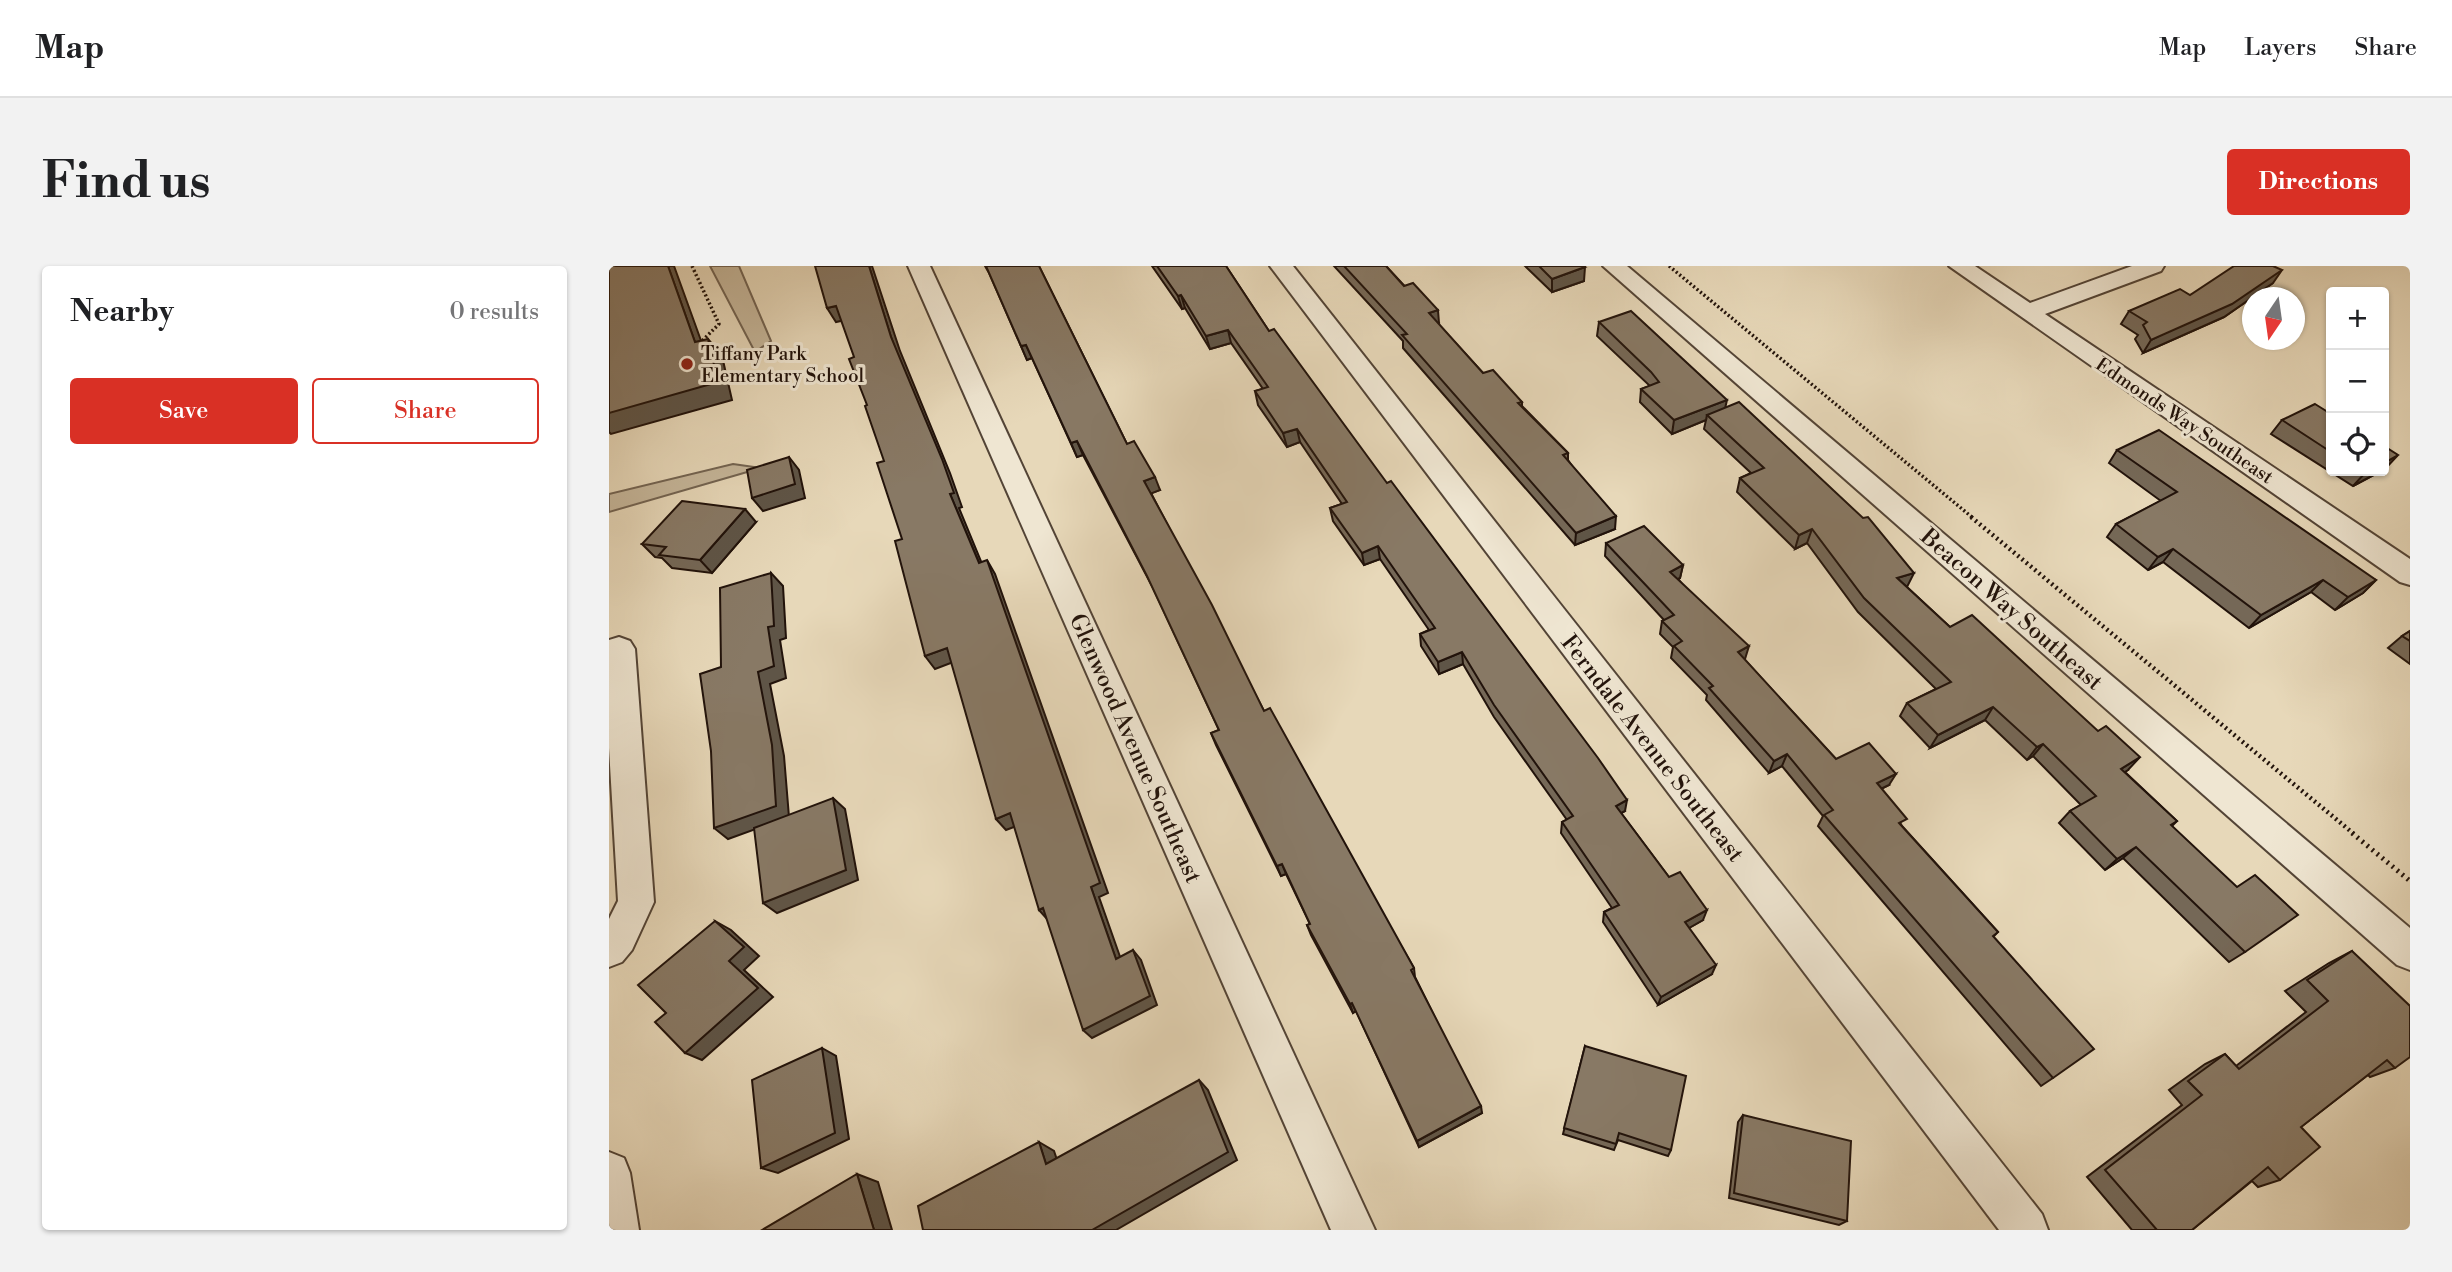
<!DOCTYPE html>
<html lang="en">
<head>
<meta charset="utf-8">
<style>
	:root { --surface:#fff; --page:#f2f2f2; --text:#202124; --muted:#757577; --line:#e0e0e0; --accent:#d93025 }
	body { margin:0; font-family:"Libre Bodoni",serif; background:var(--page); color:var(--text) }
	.controls { position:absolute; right:21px; top:21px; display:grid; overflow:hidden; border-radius:7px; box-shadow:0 2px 5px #0004 }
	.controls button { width:63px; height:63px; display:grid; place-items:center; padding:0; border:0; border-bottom:2px solid var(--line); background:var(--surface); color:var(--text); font:35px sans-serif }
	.compass { position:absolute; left:1633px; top:21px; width:63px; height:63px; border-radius:50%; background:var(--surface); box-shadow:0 2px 5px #0004; rotate:193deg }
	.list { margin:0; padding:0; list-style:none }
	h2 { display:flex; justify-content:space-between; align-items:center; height:91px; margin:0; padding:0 28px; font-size:30px }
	h2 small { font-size:23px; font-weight:400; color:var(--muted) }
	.actions { display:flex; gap:14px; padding:21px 28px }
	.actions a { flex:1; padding:16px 0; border:2px solid var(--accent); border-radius:7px; text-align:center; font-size:24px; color:var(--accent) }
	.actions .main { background:var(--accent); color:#fff }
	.icon { flex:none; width:38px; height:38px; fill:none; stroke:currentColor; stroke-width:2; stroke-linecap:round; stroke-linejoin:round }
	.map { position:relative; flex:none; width:1801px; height:964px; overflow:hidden; border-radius:7px }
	header { display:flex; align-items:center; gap:42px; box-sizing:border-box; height:98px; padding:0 35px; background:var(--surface); border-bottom:2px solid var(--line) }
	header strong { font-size:33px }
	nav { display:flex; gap:38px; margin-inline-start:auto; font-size:24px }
	.intro { display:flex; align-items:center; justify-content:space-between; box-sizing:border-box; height:168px; padding:0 42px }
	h1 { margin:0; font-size:49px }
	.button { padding:18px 32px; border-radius:7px; background:var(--accent); color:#fff; font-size:24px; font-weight:700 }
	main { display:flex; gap:42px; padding:0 42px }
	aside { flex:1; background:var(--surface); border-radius:7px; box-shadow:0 2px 5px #0004 }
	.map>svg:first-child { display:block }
</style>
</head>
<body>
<header>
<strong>Map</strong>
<nav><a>Map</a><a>Layers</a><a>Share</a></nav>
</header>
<div class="intro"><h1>Find us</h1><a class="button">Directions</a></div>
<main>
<aside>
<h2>Nearby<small>0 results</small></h2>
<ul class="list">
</ul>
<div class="actions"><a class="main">Save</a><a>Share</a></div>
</aside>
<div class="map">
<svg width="1801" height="964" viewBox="0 0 1801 964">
	<rect width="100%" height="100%" fill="#e7d8b9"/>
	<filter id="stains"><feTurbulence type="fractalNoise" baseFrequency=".00286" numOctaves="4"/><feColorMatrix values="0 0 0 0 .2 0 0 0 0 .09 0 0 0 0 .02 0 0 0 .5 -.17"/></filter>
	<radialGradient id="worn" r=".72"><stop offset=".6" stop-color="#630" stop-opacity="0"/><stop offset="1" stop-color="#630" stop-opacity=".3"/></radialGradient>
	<!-- green -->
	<g fill="#c6b79b" stroke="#746553" stroke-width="2">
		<path d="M101,0H130L162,75L146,86Z"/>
		<path d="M124,198L152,202L0,246V228Z"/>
	</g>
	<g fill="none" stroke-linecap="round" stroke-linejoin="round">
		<!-- minor casing -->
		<g stroke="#534436" stroke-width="4">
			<g id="minor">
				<path d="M299,0H321L766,964H722Z"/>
				<path d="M661,0H684L1433,948L1439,964H1390Z"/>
				<path d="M994,0H1018L1801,662V704L1788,699Z"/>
				<path d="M1340,0H1366L1421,37L1523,0H1555L1552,5L1436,48L1801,293V319L1791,316Z"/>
				<path d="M10,371L21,375L26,383L45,636L23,684L13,696L0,701V653L9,635L0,482V374Z"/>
				<path d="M0,886L15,892L21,907L30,964H0Z"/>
			</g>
		</g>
		<!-- path-far2 -->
		<g stroke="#22130b" stroke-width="3.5" stroke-dasharray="2 2.5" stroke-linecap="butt">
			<path d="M83,0L110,58L92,76"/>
			<path d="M1060,0L1364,252"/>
		</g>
		<!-- path-far1 -->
		<path stroke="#22130b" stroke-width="4.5" stroke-dasharray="2 3.5" stroke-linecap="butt" d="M1362,251L1745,568"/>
		<!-- path -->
		<path stroke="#22130b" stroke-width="5" stroke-dasharray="2 4.5" stroke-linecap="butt" d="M1743,567L1801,615"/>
		<!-- minor -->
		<use href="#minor" fill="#efe6d2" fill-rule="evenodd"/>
	</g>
	<!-- wall -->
	<g fill="#756857" stroke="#22130b" stroke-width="2">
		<path d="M376,0H430L518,178L551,224L542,227L655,445L805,702L806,711L873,847L810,881L747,745L744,747L702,669L698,659L701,658L677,608L672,610L607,479L602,467L610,464L544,322L474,189L468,191L423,92L418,94L380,7Z"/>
		<path d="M543,0H617L660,65L1016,545L1012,547L1060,611L1094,654L1080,662L1103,708L1049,739L994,656L995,646L1003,642L952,567L953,556L958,554L885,451L854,398L830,408L812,380L811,368L820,364L771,293L755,299L724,255L721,242L733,238L691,176L678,181L649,139L646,125L654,123L622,77L601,83L576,42L573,43Z"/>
		<path d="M725,0H777L830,57L829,58L874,107L913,136V140L959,187V194L1006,263L966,279L794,82V75Z"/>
		<path d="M916,0H974L975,15L943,26Z"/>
		<path d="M1664,17L1615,51L1534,87L1526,73L1529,69L1512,58L1520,45L1581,29Z"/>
		<path d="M990,56L1116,141L1298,321L1341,361L1519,504L1516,506L1568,555L1563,560L1636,686L1620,696L1514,592L1496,604L1450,557L1461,545L1472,539L1424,490L1418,494L1376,454L1321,482L1291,450L1298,437L1327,423L1249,346L1198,277L1186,283L1128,226L1131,212L1142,207L1095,163L1097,154L1063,168L1031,136L1032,123L1041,120L988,70Z"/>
		<path d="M1722,148V205H1772L1744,220L1662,168L1673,154Z"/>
		<path d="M1508,184L1767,314L1754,327L1726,344L1702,326L1640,362L1554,296L1539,304L1498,271L1507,258L1552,235L1500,197Z"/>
		<path d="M147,256L103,307L63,302L53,292L46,291L33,278Z"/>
		<path d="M997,277L1074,299L1071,312L1069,313L1135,393L1227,493L1280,519L1272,523L1293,560L1389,666L1384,671L1444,812L1432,820L1209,560L1214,550L1173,500L1160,507L1097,434L1098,429L1062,392L1064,381L1051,368L1053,355L1055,354L996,290Z"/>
		<path d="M1801,365V398L1779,382L1793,370Z"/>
		<path d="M1743,685L1786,802L1761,811L1759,809L1692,861L1671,914L1649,921L1643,915L1583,964H1523L1478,911L1573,839L1560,824L1596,798L1616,788L1627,800L1697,746L1676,725L1720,697Z"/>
		<path d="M976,780L1062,884L1059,890L1009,874L1005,884L954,868Z"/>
		<path d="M1134,849L1238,955L1230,959L1120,932L1129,856Z"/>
	</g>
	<!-- shaded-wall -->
	<g fill="#5f5547" stroke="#22130b" stroke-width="2">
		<path d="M59,0H65L99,94L86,76Z"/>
		<path d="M260,0H263L291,85L341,207L353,241L350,242L378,310L370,297L341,228L282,71Z"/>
		<path d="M976,1L975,15L943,26V13Z"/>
		<path d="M1673,4L1664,17L1615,51L1534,87L1542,74Z"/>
		<path d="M572,29L576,42L573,43L569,30Z"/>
		<path d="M227,40L236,54L227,56L218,42Z"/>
		<path d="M829,44L830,57L821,60L820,47Z"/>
		<path d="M619,64L622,77L601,83L597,70Z"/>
		<path d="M99,73L113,90L123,134L2,168L0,166V147Z"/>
		<path d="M417,79L423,92L418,94L412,80Z"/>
		<path d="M1118,134L1115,147L1098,149L1097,154L1063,168L1065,154Z"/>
		<path d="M688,163L691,176L678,181L674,167Z"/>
		<path d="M468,175L474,189L468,191L462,177Z"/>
		<path d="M1789,189L1777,202L1775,203V197Z"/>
		<path d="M180,191L190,204L196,232L154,245L143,232Z"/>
		<path d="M1760,205H1772L1744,220L1756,207Z"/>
		<path d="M546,211L551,224L541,228L535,215Z"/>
		<path d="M136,243L147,256L103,307L91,294Z"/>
		<path d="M1007,250L1006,263L966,279L967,267Z"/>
		<path d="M1203,263L1198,277L1186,283L1190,269Z"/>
		<path d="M769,280L771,293L755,299L753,287Z"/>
		<path d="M1564,283L1554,296L1539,304L1549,291Z"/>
		<path d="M378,294L386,308L499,627L490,631L515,702L507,693L482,621Z"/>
		<path d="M1074,299L1071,312L1058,318L1061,306Z"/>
		<path d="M162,307L174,320L177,372L171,374L177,412L161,418L175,490L180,551L119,573L105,562L149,406L159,361Z"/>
		<path d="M1305,307L1298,321L1288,312Z"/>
		<path d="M1714,314L1702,326L1640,362L1652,349Z"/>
		<path d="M1767,314L1754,327L1726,344L1739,331Z"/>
		<path d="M1140,380L1136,393L1125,399L1129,386Z"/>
		<path d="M338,382L347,395L326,403L316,390Z"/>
		<path d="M853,386L854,398L830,408L829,396Z"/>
		<path d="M1384,441L1376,454L1321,482L1329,469Z"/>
		<path d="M1434,478L1424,490L1418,494L1428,481Z"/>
		<path d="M1178,488L1173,500L1160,507L1165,495Z"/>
		<path d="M1531,491L1519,504L1501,515L1512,503Z"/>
		<path d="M1287,508L1280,519L1261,528L1268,517Z"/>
		<path d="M224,532L236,543L249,614L168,647L154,637Z"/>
		<path d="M1018,534L1016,545L1005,551L1007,540Z"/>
		<path d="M401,547L410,559L397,564L387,553Z"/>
		<path d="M1527,581L1514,592L1496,604L1508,593Z"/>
		<path d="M673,598L677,608L672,610L668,600Z"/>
		<path d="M434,642L439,654L430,644Z"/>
		<path d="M1098,644L1094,654L1073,666L1076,656Z"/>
		<path d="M106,655L122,664L150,690L135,704L164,731L93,794L76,787L120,695Z"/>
		<path d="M524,684L532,694L548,739L483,772L474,764Z"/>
		<path d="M1107,699L1103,708L1049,739L1052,731Z"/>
		<path d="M743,737L747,745L744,747L741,738Z"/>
		<path d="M213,782L227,790L240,873L169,907L152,902Z"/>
		<path d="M590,814L599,824L628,894L507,964H483Z"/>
		<path d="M872,840L873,847L810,881L808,875Z"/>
		<path d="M430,876L445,885L452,906L437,898Z"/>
		<path d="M248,908L269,916L283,964H265Z"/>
	</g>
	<!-- building -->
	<g fill="#887965" stroke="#22130b" stroke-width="2">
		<path d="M0,0H59L86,76L99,73L109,116L0,147Z"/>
		<path d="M206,0H260L282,71L333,193L345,227L341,228L370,297L378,294L491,617L482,621L507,693L524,684L541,730L474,764L434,642L430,644L401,547L387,553L338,382L316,390L286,275L293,273L268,197L275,195L256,140L258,139L240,93L245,91L227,40L218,42Z"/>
		<path d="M377,0H430L518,178L525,175L546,211L535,215L603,339L655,445L661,442L805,702L802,704L872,840L808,875L743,737L741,738L698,659L701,658L673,598L668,600L602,467L610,464L538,310L468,175L462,177L417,79L412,80Z"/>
		<path d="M548,0H617L660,65L665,63L778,217L782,215L989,492L1018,534L1007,540L1060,611L1071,606L1098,644L1076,656L1107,699L1052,731L995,646L1010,639L953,556L964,550L885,439L853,386L829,396L811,368L826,362L769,280L753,287L721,242L738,236L688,163L674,167L646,125L659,121L619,64L597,70L572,29L569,30Z"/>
		<path d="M735,0H777L795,20L804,17L829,44L820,47L874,107L884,104L913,136L909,137L959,187L954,189L1007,250L967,267L793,69L798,68Z"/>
		<path d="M930,0H974L976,1L943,13Z"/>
		<path d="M1625,0H1664L1673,4L1623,38L1542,74L1534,59L1538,56L1520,45L1571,23L1581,29Z"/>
		<path d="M1022,45L1118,134L1065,154L1032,123L1050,116L1042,106L990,56Z"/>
		<path d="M1130,136L1254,252L1259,251L1305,307L1288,312L1341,361L1363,349L1489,465L1497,460L1531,491L1512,503L1568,555L1562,559L1628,621L1646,609L1689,649L1636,686L1527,581L1508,593L1461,545L1487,530L1434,478L1428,481L1384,441L1329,469L1298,437L1342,416L1255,332L1203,263L1190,269L1131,212L1155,202L1098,149Z"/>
		<path d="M1706,138L1722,148V186L1673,154Z"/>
		<path d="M1550,164L1767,314L1739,331L1714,314L1652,349L1564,283L1549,291L1507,258L1568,226L1508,184Z"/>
		<path d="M1775,180L1789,189L1775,197Z"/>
		<path d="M180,191L186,218L143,232L138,204Z"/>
		<path d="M73,235L136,243L91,294L50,289L57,281L33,278Z"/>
		<path d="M1035,260L1074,299L1061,306L1140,380L1129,386L1227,493L1260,477L1287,508L1268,517L1298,553L1290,557L1389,666L1384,670L1485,783L1444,812L1215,549L1224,544L1178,488L1165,495L1100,422L1104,420L1065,380L1073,375L1053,355L1065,349L997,277Z"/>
		<path d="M162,307L165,360L159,361L165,400L149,406L163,479L167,540L105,562L102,485L91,408L112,401L111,322Z"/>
		<path d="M1801,365V375L1793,370Z"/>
		<path d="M224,532L237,604L154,637L145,562Z"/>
		<path d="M106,655L135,681L120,695L149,722L76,787L46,756L57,747L29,719Z"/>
		<path d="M1743,685L1801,740V791L1786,802L1778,794L1692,861L1711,881L1671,914L1659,901L1583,964H1548L1496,904L1593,829L1579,815L1616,788L1630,803L1719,735L1698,714Z"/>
		<path d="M976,780L1077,810L1062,884L1010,867L1007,878L955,862Z"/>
		<path d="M213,782L226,867L152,902L143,814Z"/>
		<path d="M590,814L619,886L483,964H314L309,940L430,876L437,898Z"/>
		<path d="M1134,849L1242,875L1238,955L1125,927Z"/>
		<path d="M248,908L265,964H153Z"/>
	</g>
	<!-- markers -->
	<circle fill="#8f2418" stroke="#efe6d2" stroke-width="2.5" cx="78" cy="98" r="7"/>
	<g text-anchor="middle" stroke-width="6" stroke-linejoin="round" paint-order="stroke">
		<!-- far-poi labels -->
		<g font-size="19" fill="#22130b" stroke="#efe6d2" text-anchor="start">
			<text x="92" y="94">Tiffany Park<tspan x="92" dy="22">Elementary School</tspan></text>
		</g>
		<!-- far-street labels -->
		<g font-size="19" fill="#22130b" stroke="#efe6d2">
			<text transform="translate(1576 154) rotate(34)" y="7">Edmonds Way Southeast</text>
		</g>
		<!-- street labels -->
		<g font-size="23" fill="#22130b" stroke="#efe6d2">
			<text transform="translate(1403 343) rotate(41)" y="8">Beacon Way Southeast</text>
			<text transform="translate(527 482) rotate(66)" y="8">Glenwood Avenue Southeast</text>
			<text transform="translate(1044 482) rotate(52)" y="8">Ferndale Avenue Southeast</text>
		</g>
	</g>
	<rect width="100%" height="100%" filter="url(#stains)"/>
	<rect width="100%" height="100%" fill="url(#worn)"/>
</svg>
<div class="controls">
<button>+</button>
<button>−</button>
<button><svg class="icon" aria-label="locate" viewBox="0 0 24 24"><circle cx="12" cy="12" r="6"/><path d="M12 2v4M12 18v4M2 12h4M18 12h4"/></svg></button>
</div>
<svg class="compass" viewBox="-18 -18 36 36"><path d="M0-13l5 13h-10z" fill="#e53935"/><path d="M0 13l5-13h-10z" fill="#757577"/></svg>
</div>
</main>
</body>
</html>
